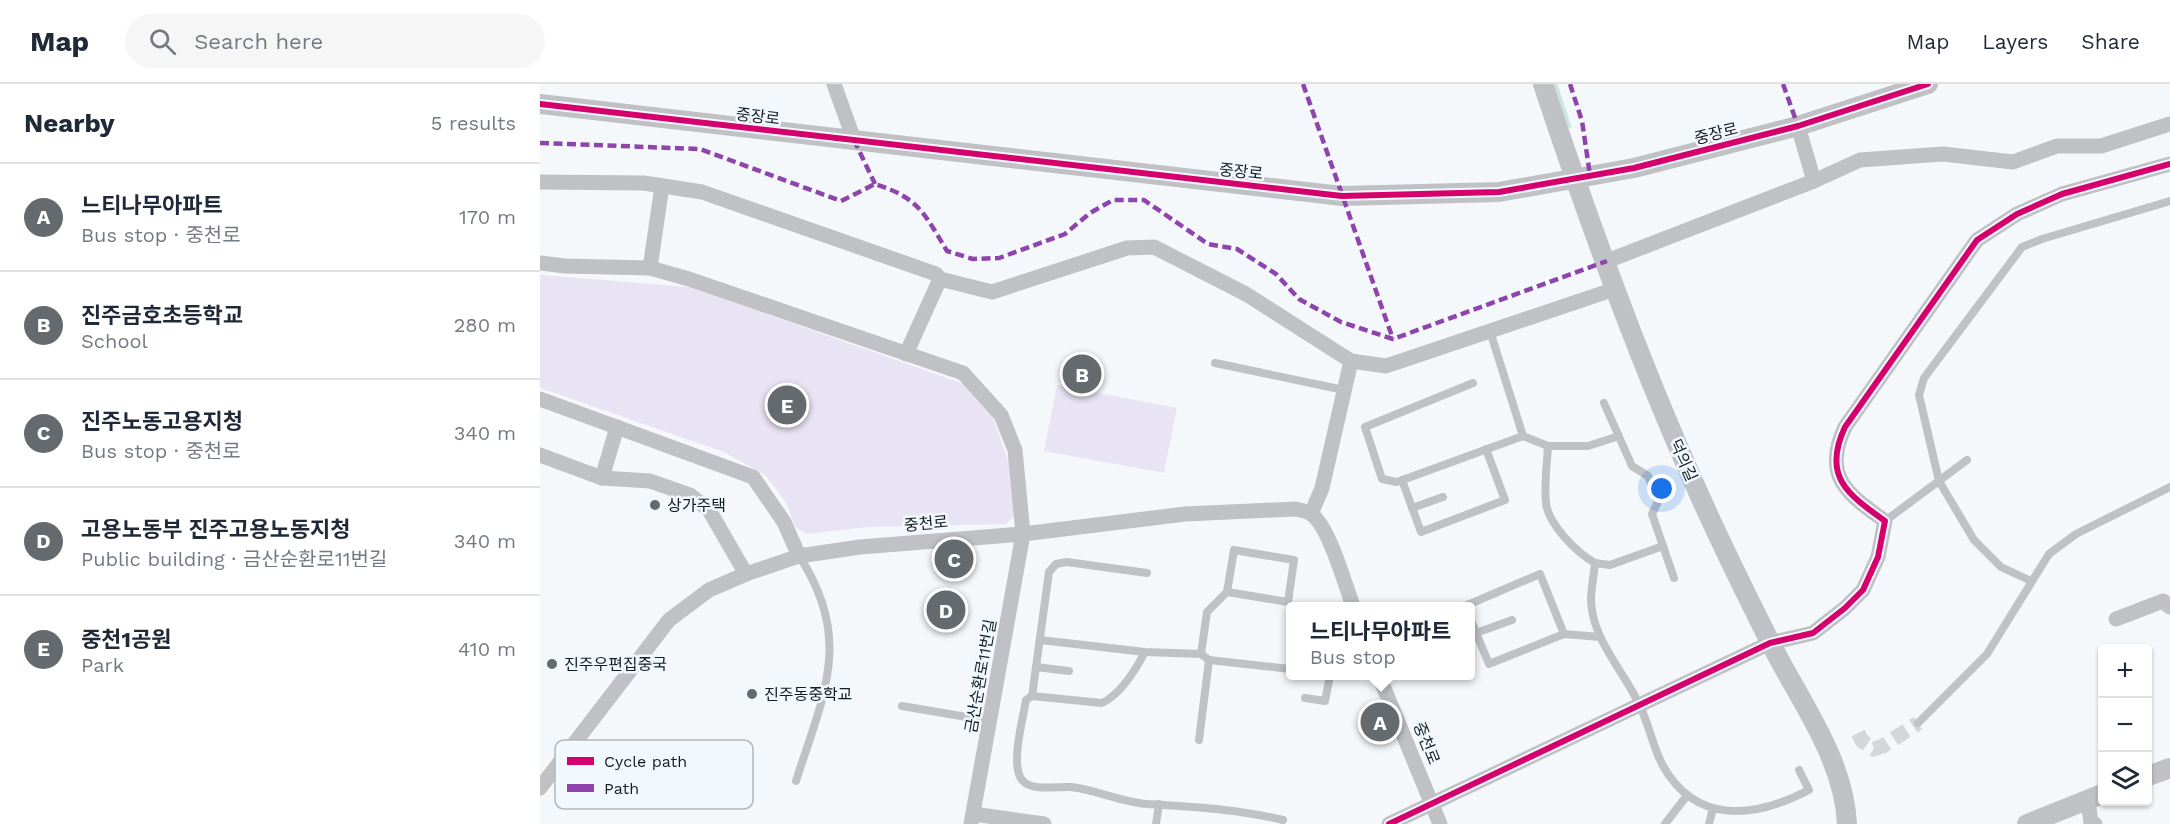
<!DOCTYPE html>
<html lang="en">
<head>
<meta charset="utf-8">
<style>
	:root { --surface:#fff; --page:#f6f6f7; --text:#1f2937; --muted:#747a83; --line:#e0e1e3; --accent:#646a6d }
	body { margin:0; font-family:"Work Sans","Noto Sans KR",sans-serif; background:var(--page); color:var(--text) }
	.controls { position:absolute; right:18px; bottom:18px; display:grid; overflow:hidden; border-radius:6px; box-shadow:0 2px 4px #0004 }
	.controls button { width:54px; height:54px; display:grid; place-items:center; padding:0; border:0; border-bottom:2px solid var(--line); background:var(--surface); color:var(--text); font:30px sans-serif }
	.you { position:absolute; left:1122px; top:405px; width:21px; height:21px; margin:-15px; border:4px solid #fff; border-radius:50%; background:#1a73e8; box-shadow:0 0 0 9px #1a73e833 }
	.badge { display:grid; place-items:center; width:39px; height:39px; border-radius:50%; background:var(--accent); color:#fff; font-size:20px; font-weight:700 }
	.pin { position:absolute; translate:-50% -50%; border:3px solid #fff; box-shadow:0 2px 6px #0006 }
	.popup { position:absolute; left:746px; top:518px; width:189px; height:78px; box-sizing:border-box; display:grid; place-content:center; border-radius:6px; background:var(--surface); filter:drop-shadow(0 2px 4px #0005); font-size:20px; white-space:nowrap; color:var(--muted) }
	.popup b { font-size:22px; color:var(--text) }
	.popup::after { content:''; position:absolute; left:50%; top:100%; margin-left:-12px; border:12px solid transparent; border-top-color:var(--surface) }
	.list { margin:0; padding:0; list-style:none }
	h2 { display:flex; justify-content:space-between; align-items:center; height:78px; margin:0; padding:0 24px; font-size:26px }
	h2 small { font-size:20px; font-weight:400; color:var(--muted) }
	.list li { display:grid; grid-template-columns:39px 1fr auto; gap:18px; align-items:center; box-sizing:border-box; height:108px; padding:0 24px; border-top:2px solid var(--line) }
	.list b { display:block; font-size:22px; white-space:nowrap }
	.list p { margin:0; font-size:20px; white-space:nowrap; color:var(--muted) }
	.list em { font-size:20px; font-style:normal; color:var(--muted) }
	.icon { flex:none; width:33px; height:33px; fill:none; stroke:currentColor; stroke-width:2; stroke-linecap:round; stroke-linejoin:round }
	.map { position:relative; flex:none; width:1630px; height:740px; overflow:hidden }
	header { display:flex; align-items:center; gap:36px; box-sizing:border-box; height:84px; padding:0 30px; background:var(--surface); border-bottom:2px solid var(--line) }
	header strong { font-size:28px }
	nav { display:flex; gap:33px; margin-inline-start:auto; font-size:21px }
	.search { width:420px; height:54px; background:var(--page); display:flex; align-items:center; gap:15px; box-sizing:border-box; padding:0 21px; border-radius:33px; color:var(--muted); font-size:22px }
	main { display:flex }
	aside { flex:1; background:var(--surface) }
	.map>svg:first-child { display:block }
</style>
</head>
<body>
<header>
<strong>Map</strong>
<div class="search"><svg class="icon" aria-label="search" viewBox="0 0 24 24"><circle cx="10" cy="10" r="6"/><path d="M15 15l6 6"/></svg>Search here</div>
<nav><a>Map</a><a>Layers</a><a>Share</a></nav>
</header>
<main>
<aside>
<h2>Nearby<small>5 results</small></h2>
<ul class="list">
<li><span class="badge">A</span><div><b>느티나무아파트</b><p>Bus stop · 중천로</p></div><em>170 m</em></li>
<li><span class="badge">B</span><div><b>진주금호초등학교</b><p>School</p></div><em>280 m</em></li>
<li><span class="badge">C</span><div><b>진주노동고용지청</b><p>Bus stop · 중천로</p></div><em>340 m</em></li>
<li><span class="badge">D</span><div><b>고용노동부 진주고용노동지청</b><p>Public building · 금산순환로11번길</p></div><em>340 m</em></li>
<li><span class="badge">E</span><div><b>중천1공원</b><p>Park</p></div><em>410 m</em></li>
</ul>
</aside>
<div class="map">
<svg width="1630" height="740" viewBox="0 0 1630 740">
	<rect width="100%" height="100%" fill="#f5f8fb"/>
	<!-- green -->
	<g fill="#e9e4f4">
		<path d="M0,191L150,203L424,300L452,331L469,379L475,431L466,440L326,443L267,450L255,443L247,420L226,392L184,368L0,304Z"/>
		<path d="M517,301L637,324L624,389L504,367Z"/>
	</g>
	<g fill="none" stroke-linecap="round" stroke-linejoin="round">
		<!-- stream -->
		<path stroke="#cbe6dc" stroke-width="4.5" d="M1015,0L1029,42"/>
		<!-- minor-tunnel -->
		<path stroke="#d4d7da" stroke-width="15" stroke-dasharray="15 8" stroke-linecap="butt" d="M1318,649L1322,657L1334,665L1343,662L1378,639"/>
		<!-- service -->
		<g stroke="#bfc1c5" stroke-width="8">
			<path d="M950,247L983,352L1008,362C1007,381 1004,400 1006,419C1008,440 1037,469 1055,479C1054,491 1051,504 1051,516C1052,556 1084,587 1100,622C1109,641 1113,663 1123,682C1156,740 1213,735 1269,706L1259,686"/>
			<path d="M675,279L804,306"/>
			<path d="M933,299L825,343L842,395L857,398L983,352"/>
			<path d="M1064,319L1092,382L1108,392L1118,418L1112,430L1134,494"/>
			<path d="M1008,362H1048L1079,352"/>
			<path d="M862,396L881,448L965,416L946,365"/>
			<path d="M872,424L903,413"/>
			<path d="M1345,437L1427,376"/>
			<path d="M1055,479L1070,481L1123,462"/>
			<path d="M607,489L527,478L516,480L509,488L492,612L486,616C483,635 470,681 482,696C492,708 518,702 531,703C557,706 581,718 607,720C653,723 698,725 743,736"/>
			<path d="M1491,497L1461,483L1434,456L1399,397L1379,311L1384,294L1482,163L1502,155L1630,117"/>
			<path d="M925,522L1000,490L1024,550"/>
			<path d="M930,534L949,580L1024,550L1060,553"/>
			<path d="M936,549L972,536"/>
			<path d="M500,556L605,568L661,570L669,576L750,585"/>
			<path d="M661,570L667,528L687,508L694,466L754,476L748,518L687,508"/>
			<path d="M496,583L529,587"/>
			<path d="M492,612L562,619C581,610 595,587 605,568"/>
			<path d="M765,614L785,617L790,592"/>
			<path d="M362,622L450,637"/>
			<path d="M1378,639L1447,570L1509,470L1536,450L1630,403"/>
			<path d="M659,656L669,576"/>
			<path d="M256,697C283,612 314,555 259,472"/>
			<path d="M616,740L619,720"/>
			<path d="M1125,740L1145,714"/>
			<path d="M1169,740L1172,728"/>
		</g>
		<!-- minor -->
		<g stroke="#bfc1c5" stroke-width="15">
			<path d="M294,0L314,56"/>
			<path d="M1258,42L1274,97"/>
			<path d="M0,98L104,99L162,108L396,190L400,195L452,208L587,164L614,163L706,210L811,277"/>
			<path d="M1067,177L1274,97L1320,76L1403,70L1473,78L1517,62H1561L1630,40"/>
			<path d="M0,179L25,182L110,184L149,195L423,289L461,331L475,366L483,450L431,740"/>
			<path d="M110,184L122,102"/>
			<path d="M366,270L400,195"/>
			<path d="M0,315L213,393L244,438L259,472"/>
			<path d="M0,371L62,394L110,397L150,411L169,426L206,490"/>
			<path d="M62,394L77,343"/>
			<path d="M771,430L782,404L811,277L846,282L1075,205"/>
			<path d="M1576,535L1623,517L1630,523"/>
			<path d="M839,592L900,740"/>
			<path d="M0,704L129,536L169,506L206,490L259,472L320,463L483,450L645,430L756,425C760,426 766,427 770,429C789,441 805,501 813,522"/>
			<path d="M1548,715L1551,739L1555,740"/>
			<path d="M433,730L504,740"/>
			<path d="M849,740L1230,559L1273,549L1305,524L1323,506L1338,473L1345,437C1307,410 1282,392 1305,343L1437,156L1477,130L1522,110L1630,80"/>
		</g>
		<!-- tertiary -->
		<g stroke="#bfc1c5" stroke-width="20">
			<path d="M1003,0C1050,142 1101,283 1163,419C1184,466 1207,512 1230,558C1259,616 1304,674 1307,740"/>
			<path d="M0,20L802,112L959,108L1094,84L1258,42L1388,0"/>
			<path d="M1608,692L1630,684"/>
			<path d="M1487,740L1562,710"/>
		</g>
		<!-- quiet -->
		<g stroke="#8e44ad" stroke-width="4.5" stroke-dasharray="9 4.5" stroke-linecap="butt">
			<path d="M763,0L853,255"/>
			<path d="M1030,0L1042,37L1050,91"/>
			<path d="M1243,0L1258,42"/>
			<path d="M314,56L335,100"/>
			<path d="M0,59L160,65L301,117L335,100C379,114 384,129 407,167L433,175L459,174L525,150L550,129L573,116H604L668,160L697,165L736,190L759,215L801,238L853,255L1067,177"/>
		</g>
		<!-- cycleway casing -->
		<g stroke="#f2f9fe" stroke-width="10">
			<g id="cycleway">
				<path d="M0,20L802,112L959,108L1094,84L1258,42L1388,0"/>
				<path d="M849,740L1230,559L1273,549L1305,524L1323,506L1338,473L1345,437C1307,410 1282,392 1305,343L1437,156L1477,130L1522,110L1630,80"/>
			</g>
		</g>
		<!-- cycleway -->
		<use href="#cycleway" stroke="#d6006c" stroke-width="6"/>
	</g>
	<!-- markers -->
	<g fill="#646a6d" stroke="#f2f9fe" stroke-width="2">
		<circle cx="115" cy="421" r="6"/>
		<circle cx="12" cy="580" r="6"/>
		<circle cx="212" cy="610" r="6"/>
	</g>
	<g text-anchor="middle" stroke-width="5" stroke-linejoin="round" paint-order="stroke">
		<!-- street labels -->
		<g font-size="16" fill="#161d21" stroke="#f2f9fe">
			<text transform="translate(218 32) rotate(7)" y="6">중장로</text>
			<text transform="translate(1176 49) rotate(-14)" y="6">중장로</text>
			<text transform="translate(701 87) rotate(6)" y="6">중장로</text>
			<text transform="translate(1144 376) rotate(66)" y="6">덕의길</text>
			<text transform="translate(386 439) rotate(-5)" y="6">중천로</text>
			<text transform="translate(440 592) rotate(-80)" y="6">금산순환로11번길</text>
			<text transform="translate(887 659) rotate(68)" y="6">중천로</text>
		</g>
		<!-- poi labels -->
		<g font-size="16" fill="#161d21" stroke="#f2f9fe" text-anchor="start">
			<text x="127" y="427">상가주택</text>
			<text x="24" y="586">진주우편집중국</text>
			<text x="224" y="616">진주동중학교</text>
		</g>
	</g>
	<!-- legend -->
	<rect x="15" y="656" width="198" height="69" rx="9" fill="#f2f9fe" stroke="#b0b7bc" stroke-width="1.5"/>
	<rect x="27" y="673" width="27" height="8" fill="#d6006c"/>
	<rect x="27" y="700" width="27" height="8" fill="#8e44ad"/>
	<g font-size="16" fill="#161d21">
		<text x="64" y="683">Cycle path</text>
		<text x="64" y="710">Path</text>
	</g>
</svg>
<div class="controls">
<button>+</button>
<button>−</button>
<button><svg class="icon" aria-label="layers" viewBox="0 0 24 24"><path d="M12 4l9 5-9 5-9-5zM3 14l9 5 9-5"/></svg></button>
</div>
<div class="you"></div>
<div class="pin badge" style="left:840px;top:638px">A</div>
<div class="popup"><b>느티나무아파트</b>Bus stop</div>
<div class="pin badge" style="left:542px;top:290px">B</div>
<div class="pin badge" style="left:414px;top:475px">C</div>
<div class="pin badge" style="left:406px;top:526px">D</div>
<div class="pin badge" style="left:247px;top:321px">E</div>
</div>
</main>
</body>
</html>
